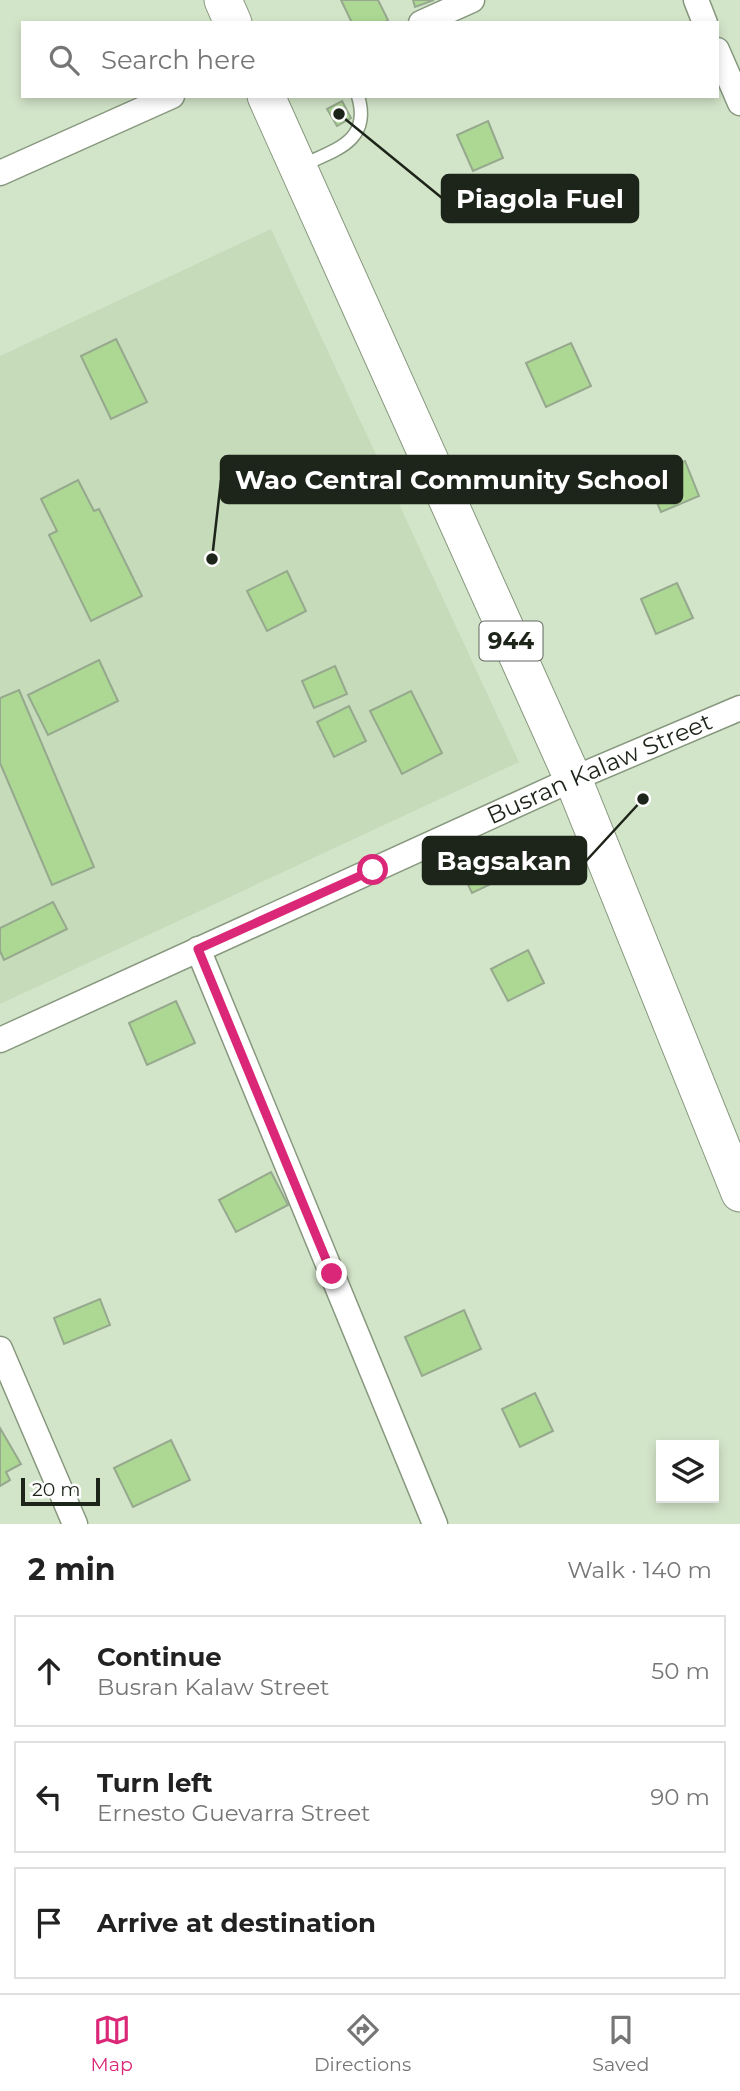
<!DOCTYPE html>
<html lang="en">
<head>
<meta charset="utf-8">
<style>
	:root { --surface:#fff; --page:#f2f2f2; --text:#222; --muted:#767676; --line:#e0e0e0; --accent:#db2777 }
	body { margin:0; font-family:Montserrat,sans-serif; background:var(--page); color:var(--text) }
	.controls { position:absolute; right:21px; bottom:21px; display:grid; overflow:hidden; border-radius:0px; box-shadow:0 4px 10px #0003 }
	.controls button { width:63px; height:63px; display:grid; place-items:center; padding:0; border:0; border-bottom:2px solid var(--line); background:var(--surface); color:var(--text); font:35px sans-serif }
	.scale { position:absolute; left:21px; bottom:18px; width:79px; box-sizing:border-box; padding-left:7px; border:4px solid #1d2419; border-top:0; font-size:19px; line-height:24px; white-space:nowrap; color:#1d2419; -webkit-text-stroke:5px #fff; paint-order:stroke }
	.stop { position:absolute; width:21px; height:21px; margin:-16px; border:5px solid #db2777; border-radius:50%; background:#fff }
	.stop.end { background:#db2777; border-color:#fff; box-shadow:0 2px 7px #0008 }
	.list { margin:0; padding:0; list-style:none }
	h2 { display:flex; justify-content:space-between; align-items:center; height:91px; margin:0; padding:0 28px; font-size:30px }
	h2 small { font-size:23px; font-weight:400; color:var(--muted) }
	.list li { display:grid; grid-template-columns:46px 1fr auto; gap:21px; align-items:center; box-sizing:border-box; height:112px; margin:0 14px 14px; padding:0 14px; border:2px solid var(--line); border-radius:0px }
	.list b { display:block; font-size:26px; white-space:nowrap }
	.list p { margin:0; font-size:23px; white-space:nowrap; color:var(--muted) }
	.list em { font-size:23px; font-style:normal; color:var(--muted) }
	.icon { flex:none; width:38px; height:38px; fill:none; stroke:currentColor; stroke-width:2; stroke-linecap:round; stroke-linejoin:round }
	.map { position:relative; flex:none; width:740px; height:1524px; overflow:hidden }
	.search { position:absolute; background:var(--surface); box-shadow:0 4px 10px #0003; left:21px; right:21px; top:21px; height:77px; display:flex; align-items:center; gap:18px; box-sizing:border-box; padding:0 24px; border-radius:0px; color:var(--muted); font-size:26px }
	.sheet { height:469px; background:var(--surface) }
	nav { display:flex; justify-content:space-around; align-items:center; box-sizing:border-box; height:98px; border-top:2px solid var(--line); background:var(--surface); font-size:19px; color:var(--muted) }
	nav a { display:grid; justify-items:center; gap:4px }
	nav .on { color:var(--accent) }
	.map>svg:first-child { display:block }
</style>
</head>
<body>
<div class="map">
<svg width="740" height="1524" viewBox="0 0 740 1524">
	<rect width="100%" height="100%" fill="#d3e5c9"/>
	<!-- built -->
	<path fill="#c5dbba" d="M271,229L519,762L0,1004V356Z"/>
	<!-- building -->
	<g fill="#acd894" stroke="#96a88d" stroke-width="2">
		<path d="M341,0H378L388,20L383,23H352Z"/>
		<path d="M413,0H434L415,7Z"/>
		<path d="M342,101L351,118L337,126L327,109Z"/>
		<path d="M488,121L503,158L473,171L457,135Z"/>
		<path d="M116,339L147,402L111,419L81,356Z"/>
		<path d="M571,343L591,386L546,407L526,363Z"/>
		<path d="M685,461L699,496L661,512L646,477Z"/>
		<path d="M78,480L94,511L99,509L142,596L91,621L49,535L57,531L41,499Z"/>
		<path d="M287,571L306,611L267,631L247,591Z"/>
		<path d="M677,583L693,618L656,634L641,599Z"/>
		<path d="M99,660L118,701L48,735L28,695Z"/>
		<path d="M335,666L347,694L314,708L302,681Z"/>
		<path d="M19,690L94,867L52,885L0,763V698Z"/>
		<path d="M411,691L442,753L402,774L370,711Z"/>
		<path d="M349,706L366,741L334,757L317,722Z"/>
		<path d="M481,853L495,882L472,893L458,864Z"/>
		<path d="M53,902L67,929L4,960L0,951V928Z"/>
		<path d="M528,950L544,983L508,1001L491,969Z"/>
		<path d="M176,1001L195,1043L147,1065L129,1023Z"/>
		<path d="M271,1172L288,1205L236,1232L219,1200Z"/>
		<path d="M100,1299L110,1325L64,1344L54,1318Z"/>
		<path d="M464,1310L481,1349L422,1376L405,1337Z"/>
		<path d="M535,1393L553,1431L520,1447L502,1409Z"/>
		<path d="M0,1428L21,1464L6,1472L10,1480L0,1486Z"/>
		<path d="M171,1440L190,1480L133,1507L114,1468Z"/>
	</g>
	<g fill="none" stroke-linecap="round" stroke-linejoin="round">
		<!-- lane casing -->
		<g stroke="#87987e" stroke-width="15">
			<path id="lane" d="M301,166C334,150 372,142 358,96"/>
		</g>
		<!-- street casing -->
		<g stroke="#87987e" stroke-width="27">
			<g id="street">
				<path d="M696,0L705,23"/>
				<path d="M421,23L472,0"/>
				<path d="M717,50L740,103"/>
				<path d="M0,173L172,96"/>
				<path d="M198,949L435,1524"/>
				<path id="s1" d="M0,1040L573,779L740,708"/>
				<path d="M0,1349L75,1524"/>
			</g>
		</g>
		<!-- primary casing -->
		<g stroke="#87987e" stroke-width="39">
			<g id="primary">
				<path d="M223,0L233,23"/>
				<path d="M266,96L573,779L740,1193"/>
			</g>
		</g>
		<!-- lane -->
		<use href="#lane" stroke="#fff" stroke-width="12"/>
		<!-- street -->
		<use href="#street" stroke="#fff" stroke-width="24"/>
		<!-- primary -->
		<use href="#primary" stroke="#fff" stroke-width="37"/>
	</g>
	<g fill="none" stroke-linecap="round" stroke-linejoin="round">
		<!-- route -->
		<path stroke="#db2777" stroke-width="9" d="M332,1274L198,949L373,870"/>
	</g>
	<g text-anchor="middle" stroke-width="7" stroke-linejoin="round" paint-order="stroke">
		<!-- shield labels -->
		<rect fill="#fff" stroke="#61665e" stroke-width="2" x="479.5" y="621.5" width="63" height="39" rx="5"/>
		<g font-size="23" font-weight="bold" fill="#1d2419">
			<text x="511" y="649">944</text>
		</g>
		<!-- street labels -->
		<g font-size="24" fill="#1d2419" stroke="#fff">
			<text dy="8" stroke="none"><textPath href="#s1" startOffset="658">Busran Kalaw Street</textPath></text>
		</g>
	</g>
	<!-- callouts -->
	<path fill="none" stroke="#1d2419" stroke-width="2.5" d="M339 114L442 198M212 559L221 480M643 799L586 861"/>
	<g fill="#1d2419" stroke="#fff" stroke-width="2.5">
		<circle cx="339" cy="114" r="7"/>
		<circle cx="212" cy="559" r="7"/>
		<circle cx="643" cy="799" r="7"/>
	</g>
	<g fill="#1d2419" stroke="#1d2419" stroke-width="2.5">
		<rect x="442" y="175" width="196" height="47" rx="7"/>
		<rect x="221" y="456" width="461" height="47" rx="7"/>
		<rect x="423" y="837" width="163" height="47" rx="7"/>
	</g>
	<g font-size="26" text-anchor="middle" font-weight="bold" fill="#fff">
		<text x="540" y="208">Piagola Fuel</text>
		<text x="452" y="489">Wao Central Community School</text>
		<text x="504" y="870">Bagsakan</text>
	</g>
</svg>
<div class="controls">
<button><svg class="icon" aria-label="layers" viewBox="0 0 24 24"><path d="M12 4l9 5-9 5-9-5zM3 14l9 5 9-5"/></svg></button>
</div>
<div class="scale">20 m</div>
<div class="stop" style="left:373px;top:870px"></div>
<div class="stop end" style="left:332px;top:1274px"></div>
<div class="search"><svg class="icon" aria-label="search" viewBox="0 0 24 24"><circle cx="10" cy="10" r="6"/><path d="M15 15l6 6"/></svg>Search here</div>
</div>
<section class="sheet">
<h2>2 min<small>Walk · 140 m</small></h2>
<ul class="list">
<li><svg class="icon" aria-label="ahead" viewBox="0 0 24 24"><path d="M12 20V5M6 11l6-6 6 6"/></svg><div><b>Continue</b><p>Busran Kalaw Street</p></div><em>50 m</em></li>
<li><svg class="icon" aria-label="left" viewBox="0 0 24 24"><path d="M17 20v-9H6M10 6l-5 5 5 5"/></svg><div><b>Turn left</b><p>Ernesto Guevarra Street</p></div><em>90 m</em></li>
<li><svg class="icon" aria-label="arrive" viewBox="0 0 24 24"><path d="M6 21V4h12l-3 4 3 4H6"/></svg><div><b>Arrive at destination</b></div></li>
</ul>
</section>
<nav>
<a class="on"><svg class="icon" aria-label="map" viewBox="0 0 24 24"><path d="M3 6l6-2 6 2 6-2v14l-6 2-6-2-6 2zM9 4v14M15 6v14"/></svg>Map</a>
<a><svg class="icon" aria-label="directions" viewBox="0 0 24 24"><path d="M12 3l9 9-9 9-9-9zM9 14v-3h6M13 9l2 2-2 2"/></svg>Directions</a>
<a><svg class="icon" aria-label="saved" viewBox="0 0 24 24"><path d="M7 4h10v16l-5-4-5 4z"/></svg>Saved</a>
</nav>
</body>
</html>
